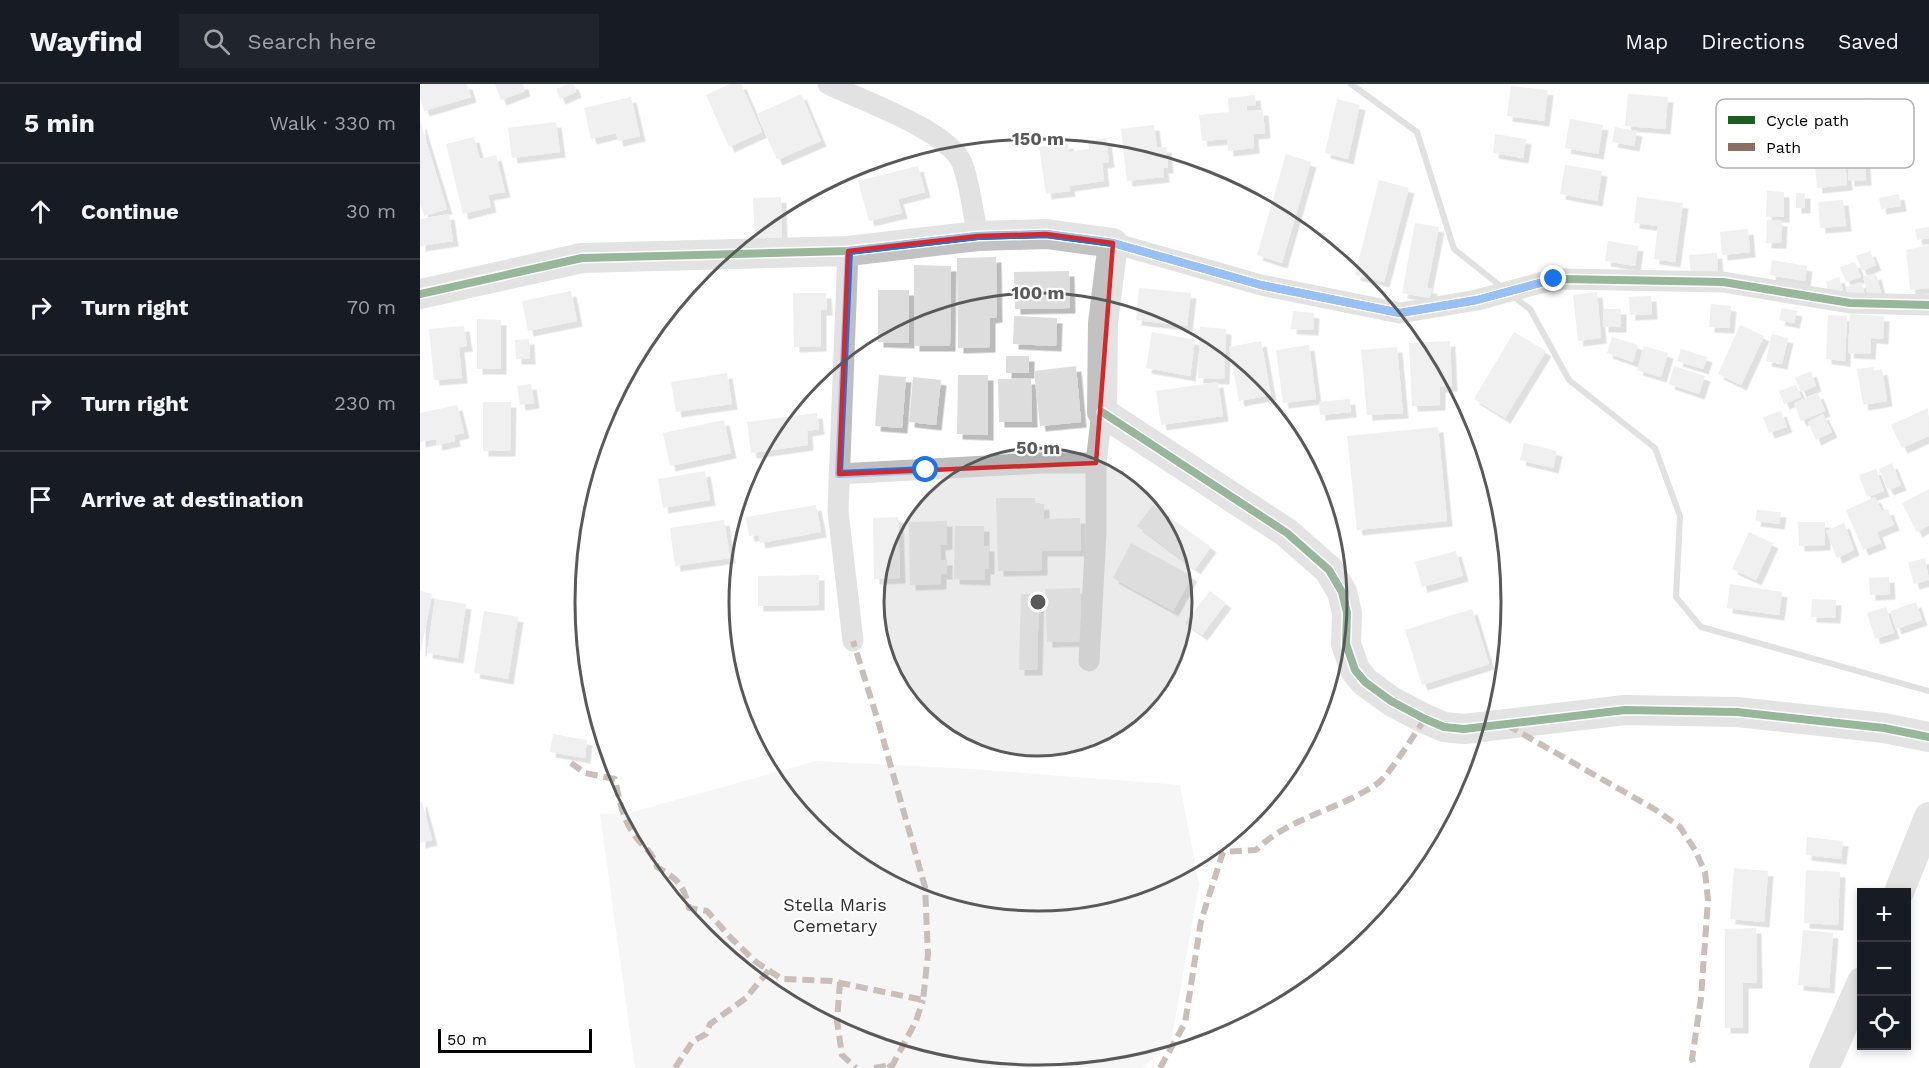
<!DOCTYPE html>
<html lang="en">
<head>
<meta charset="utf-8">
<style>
	:root { --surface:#171b24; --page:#20242c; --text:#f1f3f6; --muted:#9ea1a6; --line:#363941 }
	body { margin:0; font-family:"Work Sans",sans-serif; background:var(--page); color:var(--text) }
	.controls { position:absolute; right:18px; bottom:18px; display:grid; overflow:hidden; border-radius:0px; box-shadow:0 3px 9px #0003 }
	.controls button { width:54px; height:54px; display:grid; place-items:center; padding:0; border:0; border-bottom:2px solid var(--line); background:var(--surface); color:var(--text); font:30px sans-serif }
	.scale { position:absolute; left:18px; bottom:15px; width:154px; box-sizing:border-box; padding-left:6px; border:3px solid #000; border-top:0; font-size:16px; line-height:21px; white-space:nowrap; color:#000; -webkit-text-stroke:4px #fff; paint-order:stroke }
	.stop { position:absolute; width:18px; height:18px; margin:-14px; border:4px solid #1a73e8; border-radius:50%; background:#fff }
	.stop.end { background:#1a73e8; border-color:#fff; box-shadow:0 2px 6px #0008 }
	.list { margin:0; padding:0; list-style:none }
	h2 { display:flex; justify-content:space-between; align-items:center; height:78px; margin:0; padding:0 24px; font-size:26px }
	h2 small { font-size:20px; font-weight:400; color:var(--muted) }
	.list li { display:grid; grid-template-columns:39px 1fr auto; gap:18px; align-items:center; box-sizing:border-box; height:96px; padding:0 24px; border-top:2px solid var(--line) }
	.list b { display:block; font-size:22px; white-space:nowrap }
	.list em { font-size:20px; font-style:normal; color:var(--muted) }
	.icon { flex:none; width:33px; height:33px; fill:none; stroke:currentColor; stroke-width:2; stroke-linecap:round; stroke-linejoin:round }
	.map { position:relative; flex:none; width:1509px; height:984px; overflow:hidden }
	header { display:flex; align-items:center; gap:36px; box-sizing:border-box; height:84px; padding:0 30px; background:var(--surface); border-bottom:2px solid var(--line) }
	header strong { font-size:28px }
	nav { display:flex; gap:33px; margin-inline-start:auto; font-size:21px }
	.search { width:420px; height:54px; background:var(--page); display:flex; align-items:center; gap:15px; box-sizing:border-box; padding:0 21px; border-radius:0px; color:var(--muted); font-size:22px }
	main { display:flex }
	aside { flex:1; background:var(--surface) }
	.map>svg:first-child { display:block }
</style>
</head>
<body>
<header>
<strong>Wayfind</strong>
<div class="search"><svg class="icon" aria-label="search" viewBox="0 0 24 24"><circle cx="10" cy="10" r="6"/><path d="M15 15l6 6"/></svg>Search here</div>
<nav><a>Map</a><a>Directions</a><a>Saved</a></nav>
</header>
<main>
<aside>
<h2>5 min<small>Walk · 330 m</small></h2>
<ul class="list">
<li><svg class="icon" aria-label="ahead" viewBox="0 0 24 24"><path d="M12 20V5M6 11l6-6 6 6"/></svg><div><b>Continue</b></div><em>30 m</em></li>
<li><svg class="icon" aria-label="right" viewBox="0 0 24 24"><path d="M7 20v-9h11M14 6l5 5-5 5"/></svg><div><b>Turn right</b></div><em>70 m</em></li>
<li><svg class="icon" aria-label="right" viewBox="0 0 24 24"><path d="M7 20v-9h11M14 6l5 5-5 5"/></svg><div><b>Turn right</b></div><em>230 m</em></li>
<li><svg class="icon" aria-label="arrive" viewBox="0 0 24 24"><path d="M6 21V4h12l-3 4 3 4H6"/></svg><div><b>Arrive at destination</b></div></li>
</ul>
</aside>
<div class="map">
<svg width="1509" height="984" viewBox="0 0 1509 984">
	<defs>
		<filter id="shadow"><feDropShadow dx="5.5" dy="5.5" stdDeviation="0" flood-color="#0004"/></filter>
	</defs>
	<rect width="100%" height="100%" fill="#fff"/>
	<!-- green -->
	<path fill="#eaeaea" d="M396,677L552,685L760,701L779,800L751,958L722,984H215L180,730H205Z"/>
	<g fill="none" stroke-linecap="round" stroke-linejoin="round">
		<!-- stream -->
		<g stroke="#bcbcbc" stroke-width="6">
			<path d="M931,0L997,48L1034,165L1083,204"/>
			<path d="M1093,212L1110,225L1149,296L1235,364L1260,432L1256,513L1281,543L1509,607"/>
		</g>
	</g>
	<!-- building -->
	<g fill="#ddd" filter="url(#shadow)">
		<path d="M0,0H47L51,13L4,27L0,14Z"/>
		<path d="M75,0H103L105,7L81,16Z"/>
		<path d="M148,0H153L156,8L140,15L136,5Z"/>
		<path d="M310,0H321L342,48L309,63L286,11Z"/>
		<path d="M1091,2L1128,6L1124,37L1087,32Z"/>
		<path d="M381,10L401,57L357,76L337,30Z"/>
		<path d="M1208,10L1248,13L1245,45L1205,42Z"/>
		<path d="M835,11L836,21L827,22V27L843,26L845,49L833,50L834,64L808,67L807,55L782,57L779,31L809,28L808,14Z"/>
		<path d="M211,13L220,52L198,57L196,49L171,55L164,24Z"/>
		<path d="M1445,14L1462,16L1460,31L1444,29Z"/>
		<path d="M917,15L940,21L928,75L905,69Z"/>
		<path d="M1150,35L1183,41L1178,70L1145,64Z"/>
		<path d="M0,37L27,125L4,132L0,119Z"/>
		<path d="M136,38L140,68L92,74L88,44Z"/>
		<path d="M734,41L737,64L746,63L748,84H743L744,93L707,97L701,45Z"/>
		<path d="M1195,43L1217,47L1214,62L1192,58Z"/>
		<path d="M1075,50L1106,55L1103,74L1073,69Z"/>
		<path d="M54,53L60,75L76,71L85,108L68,111L71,123L43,130L26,60Z"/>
		<path d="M686,54L689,78L682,79L684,97L649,102L650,107L626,110L619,63L648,59L649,68L669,65L668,57Z"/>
		<path d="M866,70L891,78L862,179L837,171Z"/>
		<path d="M1425,77L1427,101L1397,104L1395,80Z"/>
		<path d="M1445,77L1446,96L1429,97L1428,78Z"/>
		<path d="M1145,81L1182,87L1177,117L1140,110Z"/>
		<path d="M498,82L505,108L478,115L482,129L449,137L438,97Z"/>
		<path d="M959,96L989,104L964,198L935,191Z"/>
		<path d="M1347,107L1364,108V133H1346Z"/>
		<rect x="1376" y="109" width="9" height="15"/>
		<path d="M1479,110L1481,122L1461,125L1459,114Z"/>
		<path d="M361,113L362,156L335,157L333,114Z"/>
		<path d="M1217,113L1263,119L1255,178L1234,175L1238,142L1214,139Z"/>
		<path d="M1423,116L1426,142L1400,144L1398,118Z"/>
		<path d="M29,130L33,157L0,162V135Z"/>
		<path d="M1347,136L1362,137L1361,159H1346Z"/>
		<path d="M995,139L1019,143L1007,204H1012L1010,214L982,209Z"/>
		<path d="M1509,143V154L1497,156L1495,145Z"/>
		<path d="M1328,145L1330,168L1302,171L1300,148Z"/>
		<path d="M1188,157L1218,162L1215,182L1185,177Z"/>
		<path d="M1509,161V204L1490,206L1486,166Z"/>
		<path d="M1450,167L1456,181L1442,187L1436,172Z"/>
		<path d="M1297,169L1298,191L1271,192L1269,171Z"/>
		<path d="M576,173L577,233L570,234V263L538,264L537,174Z"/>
		<path d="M1352,176L1387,182L1385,197L1350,191Z"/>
		<path d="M1435,178L1441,193L1426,198L1420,183Z"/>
		<path d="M494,181L531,182L530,262H494Z"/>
		<path d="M649,187L650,224L595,225L594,188Z"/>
		<path d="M1456,190L1461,209L1448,212L1443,192Z"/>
		<path d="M1419,193L1423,206L1409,210L1406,198Z"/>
		<path d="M1441,198L1445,211L1430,215L1426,203Z"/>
		<path d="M719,204L771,209L767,242L716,236Z"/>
		<path d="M458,206H489V259L458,258Z"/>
		<path d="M151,207L157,237L108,247L102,217Z"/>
		<path d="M1177,208L1181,254L1158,257L1153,211Z"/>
		<path d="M373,209H406L407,226H401V262L374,263Z"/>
		<path d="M1231,212L1232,230L1210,231L1209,213Z"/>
		<path d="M1291,220L1311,222L1309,244L1289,243Z"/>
		<path d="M1362,224L1377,227L1374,239L1359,236Z"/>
		<rect x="1183" y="225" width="18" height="18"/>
		<path d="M873,227L894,229L893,246L871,245Z"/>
		<path d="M1430,230L1464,232L1463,255L1451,254L1450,270L1428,269Z"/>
		<path d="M1408,231L1427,232L1425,277L1406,275Z"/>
		<path d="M594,232L637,234L636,262L593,260Z"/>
		<path d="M57,235L81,236V285H57Z"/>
		<path d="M1320,241L1344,252L1321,301L1298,290Z"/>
		<path d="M44,242L47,262L39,263L42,294L14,296L9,245Z"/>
		<path d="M780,243L806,245L804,295L778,294Z"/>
		<path d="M732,248L775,256L770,292L726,284Z"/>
		<path d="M1094,248L1126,267L1085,334L1054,315Z"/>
		<path d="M1352,250L1368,254L1362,280L1346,277Z"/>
		<path d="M1192,253L1218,261L1213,278L1187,269Z"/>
		<path d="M109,255L110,275H96L95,256Z"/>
		<path d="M841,257L851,311L819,317L809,263Z"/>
		<path d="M1030,257L1032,302L1020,303V321L992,322L989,259Z"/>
		<path d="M889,261L896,315L863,319L856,266Z"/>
		<path d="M1224,262L1248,269L1241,293L1217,286Z"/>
		<path d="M977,263L983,329L947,331L941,266Z"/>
		<path d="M1261,265L1287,273L1283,285L1257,277Z"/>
		<rect x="586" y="272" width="23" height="17"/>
		<path d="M656,282L661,338L620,342L614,287Z"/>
		<path d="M1254,282L1285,292L1279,310L1249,300Z"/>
		<path d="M1454,283V287L1462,285L1467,317L1443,321L1437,285Z"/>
		<path d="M1391,287L1396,302L1381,308L1375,294Z"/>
		<path d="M307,289L312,320L256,328L251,298Z"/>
		<path d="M459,291L486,293L482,344L455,342Z"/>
		<path d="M538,291H568V351L537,350Z"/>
		<path d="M493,293L521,296L516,341L489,338Z"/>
		<path d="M578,295H611L612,338H579Z"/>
		<path d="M798,298L803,332L741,341L736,307Z"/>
		<path d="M111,300L114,319L100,321L97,302Z"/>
		<path d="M1376,301L1381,313L1364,320L1359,307Z"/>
		<path d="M1398,309L1405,327L1381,337L1374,319Z"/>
		<path d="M930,315L931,328L900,331L899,318Z"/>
		<path d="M63,318H91L90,367H63Z"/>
		<path d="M37,321L44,349L34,351L35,357L17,361L16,355L0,358V329Z"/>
		<path d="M1508,324L1509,352L1482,364L1471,341Z"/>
		<path d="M1361,327L1367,343L1349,349L1343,333Z"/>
		<path d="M397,329L399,345L387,347L388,361L331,369L327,338Z"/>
		<path d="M1403,330L1412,348L1396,356L1388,338Z"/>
		<path d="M304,336L311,369L250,382L243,349Z"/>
		<path d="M1018,343L1027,437L937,446L927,352Z"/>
		<path d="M1104,359L1137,367L1133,384L1100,376Z"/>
		<path d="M1472,379L1481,401L1468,406L1459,385Z"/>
		<path d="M1456,385L1464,407L1447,413L1439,391Z"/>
		<path d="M285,387L290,416L243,424L238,395Z"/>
		<path d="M1509,405V441L1497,448L1482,419Z"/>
		<path d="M1455,413L1462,427L1468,425L1474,441L1457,448L1461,459L1443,466L1426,426Z"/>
		<path d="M576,414H615L616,421L624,420V435L660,434L661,467H622V486L578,487Z"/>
		<path d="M396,421L401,448L340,459L338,451L329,452L326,433Z"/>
		<path d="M733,421L791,463L775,485L717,442Z"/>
		<path d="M1337,426L1361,428L1359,440L1335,437Z"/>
		<path d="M478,433L480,494L454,495L453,434Z"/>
		<path d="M304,436L310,474L255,482L250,444Z"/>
		<path d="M527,437V460L520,461L521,476H527V490H521V500L490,501L489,438Z"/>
		<path d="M1378,438H1405V461L1379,462Z"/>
		<path d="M1424,439L1434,466L1417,474L1406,447Z"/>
		<path d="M535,442H564V462H569V485H565V496L534,495Z"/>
		<path d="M1329,448L1353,459L1336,496L1312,485Z"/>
		<path d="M711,459L772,492L753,527L693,494Z"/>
		<path d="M1036,467L1043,492L1002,503L995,478Z"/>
		<path d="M1505,474L1509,496L1494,500L1488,479Z"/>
		<path d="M399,491V521L338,522V492Z"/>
		<path d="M1469,493L1470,510L1450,511L1449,494Z"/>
		<path d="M1310,500L1362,508L1359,531L1307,524Z"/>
		<path d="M660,504L661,557L627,558L625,505Z"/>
		<path d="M0,507L12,510L1,567H0Z"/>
		<path d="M790,507L806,519L782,551L765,539Z"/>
		<path d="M601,510H619L617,586H599Z"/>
		<path d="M15,515L46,520L38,574L7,569Z"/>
		<path d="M1392,515L1416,516L1415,534L1391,533Z"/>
		<path d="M1496,518L1502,536L1476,545L1470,527Z"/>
		<path d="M1466,523L1474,549L1455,555L1447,529Z"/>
		<path d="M1052,525L1069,580L1002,601L985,546Z"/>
		<path d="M64,527L98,533L88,595L54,589Z"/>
		<path d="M133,650L167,656L165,674L130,668Z"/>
		<path d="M0,718H2L12,756L0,759Z"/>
		<path d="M1387,753L1423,757L1421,775L1386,771Z"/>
		<path d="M1314,784L1348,787L1344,838L1310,835Z"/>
		<path d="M1386,786L1420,788L1418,841L1384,839Z"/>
		<path d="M1336,844L1337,899H1323V944H1305V845Z"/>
		<path d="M1383,846L1413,849L1409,904L1378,901Z"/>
	</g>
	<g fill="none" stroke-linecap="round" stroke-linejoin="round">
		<!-- street -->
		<g stroke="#bebebe" stroke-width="21">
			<path d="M408,0C441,16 528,46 542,79C550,99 553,130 558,152"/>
			<path d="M693,159L841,201L980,229L1057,216L1124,198L1144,195L1303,198L1430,219L1509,221"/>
			<path d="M428,167L418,427L433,557"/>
			<path d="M419,390L622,379H676"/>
			<path d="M669,577L676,449V379L682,328"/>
		</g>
		<!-- secondary -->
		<g stroke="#c2c2c2" stroke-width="30">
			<path d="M0,210L162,174L428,167L558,152L626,150L693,159L683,239L682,328L867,449L909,486L922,508L927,529L926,560L935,586L945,598L971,617L1005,635L1024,643L1044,645L1205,626L1317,628L1464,644L1509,653"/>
			<path d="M1479,808L1509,733"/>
			<path d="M1404,984L1442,898"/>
		</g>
		<!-- quiet -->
		<g stroke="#8d6e63" stroke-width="6" stroke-dasharray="12 6" stroke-linecap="butt">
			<path d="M1087,641L1236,726L1260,743L1275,766L1285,788L1288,816L1281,914L1272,975L1275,984"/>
			<path d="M151,679L165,689L195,695C199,714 202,733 213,749C221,762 233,767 237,783C259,796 263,800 269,824L287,827L311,854L336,878L362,895L411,897L503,916L508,870L505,803L458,637L433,557"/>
			<path d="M420,898L417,937L422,971L436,984"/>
			<path d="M255,984L273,957L286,950L290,940L326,914L349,886"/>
			<path d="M454,984L472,981L468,984"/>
			<path d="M471,984L496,937L503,916"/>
			<path d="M740,984L765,939L781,837L803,768L836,766C869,733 920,726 958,699C970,690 995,649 1005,635"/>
		</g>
		<!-- cycleway casing -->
		<g stroke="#fff" stroke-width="11">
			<g id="cycleway">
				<path d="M0,210L162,174L428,167L558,152L626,150L693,159L841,201L980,229L1057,216L1124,198L1144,195L1303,198L1430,219L1509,221"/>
				<path d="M682,328L867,449L909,486L922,508L927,529L926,560L935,586L945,598L971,617L1005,635L1024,643L1044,645L1205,626L1317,628L1464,644L1509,653"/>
			</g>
		</g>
		<!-- cycleway -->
		<use href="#cycleway" stroke="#1b5e20" stroke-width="8"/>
	</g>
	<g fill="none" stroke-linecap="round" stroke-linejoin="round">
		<!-- route -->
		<path stroke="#1a73e8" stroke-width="8" d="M506,386L419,390L429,167L558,152L626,150L693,159L841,201L980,229L1057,216L1134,195"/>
	</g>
	<!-- marked area -->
	<path d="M0 0H1509V984H0ZM626,150L693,159L676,379L419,390L428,167L558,152Z" fill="#fff" fill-opacity=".55" fill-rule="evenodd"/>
	<path fill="none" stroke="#d62828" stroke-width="4.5" stroke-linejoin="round" d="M626,150L693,159L676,379L419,390L428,167L558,152Z"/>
	<!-- distance rings -->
	<circle cx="618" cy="518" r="154" fill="#595959" fill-opacity=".12"/>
	<g fill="none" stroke="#595959" stroke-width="3">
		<circle cx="618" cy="518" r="154"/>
		<circle cx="618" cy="518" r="309"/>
		<circle cx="618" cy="518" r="463"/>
	</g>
	<g text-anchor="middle" stroke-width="4.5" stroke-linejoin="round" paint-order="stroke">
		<!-- park labels -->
		<g font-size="18" fill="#303030" stroke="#fff">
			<text x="415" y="827">Stella Maris<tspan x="415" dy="21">Cemetary</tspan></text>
		</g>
	</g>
	<!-- legend -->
	<rect x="1296" y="15" width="198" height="69" rx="9" fill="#fff" stroke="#b2b2b2" stroke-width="1.5"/>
	<rect x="1308" y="32" width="27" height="8" fill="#1b5e20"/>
	<rect x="1308" y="59" width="27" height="8" fill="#8d6e63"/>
	<g font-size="16" fill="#000">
		<text x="1346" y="42">Cycle path</text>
		<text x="1346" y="69">Path</text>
	</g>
	<circle cx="618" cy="518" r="9" fill="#595959" stroke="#fff" stroke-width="3"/>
	<g font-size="18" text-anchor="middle" font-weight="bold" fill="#595959" stroke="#fff" stroke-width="4.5" stroke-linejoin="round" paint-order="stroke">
		<text x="618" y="61">150 m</text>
		<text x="618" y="215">100 m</text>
		<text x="618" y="370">50 m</text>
	</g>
</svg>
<div class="controls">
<button>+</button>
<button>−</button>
<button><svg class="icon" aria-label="locate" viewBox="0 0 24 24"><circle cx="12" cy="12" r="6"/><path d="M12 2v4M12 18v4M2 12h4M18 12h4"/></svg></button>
</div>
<div class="scale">50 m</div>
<div class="stop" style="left:506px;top:386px"></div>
<div class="stop end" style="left:1134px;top:195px"></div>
</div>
</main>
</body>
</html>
